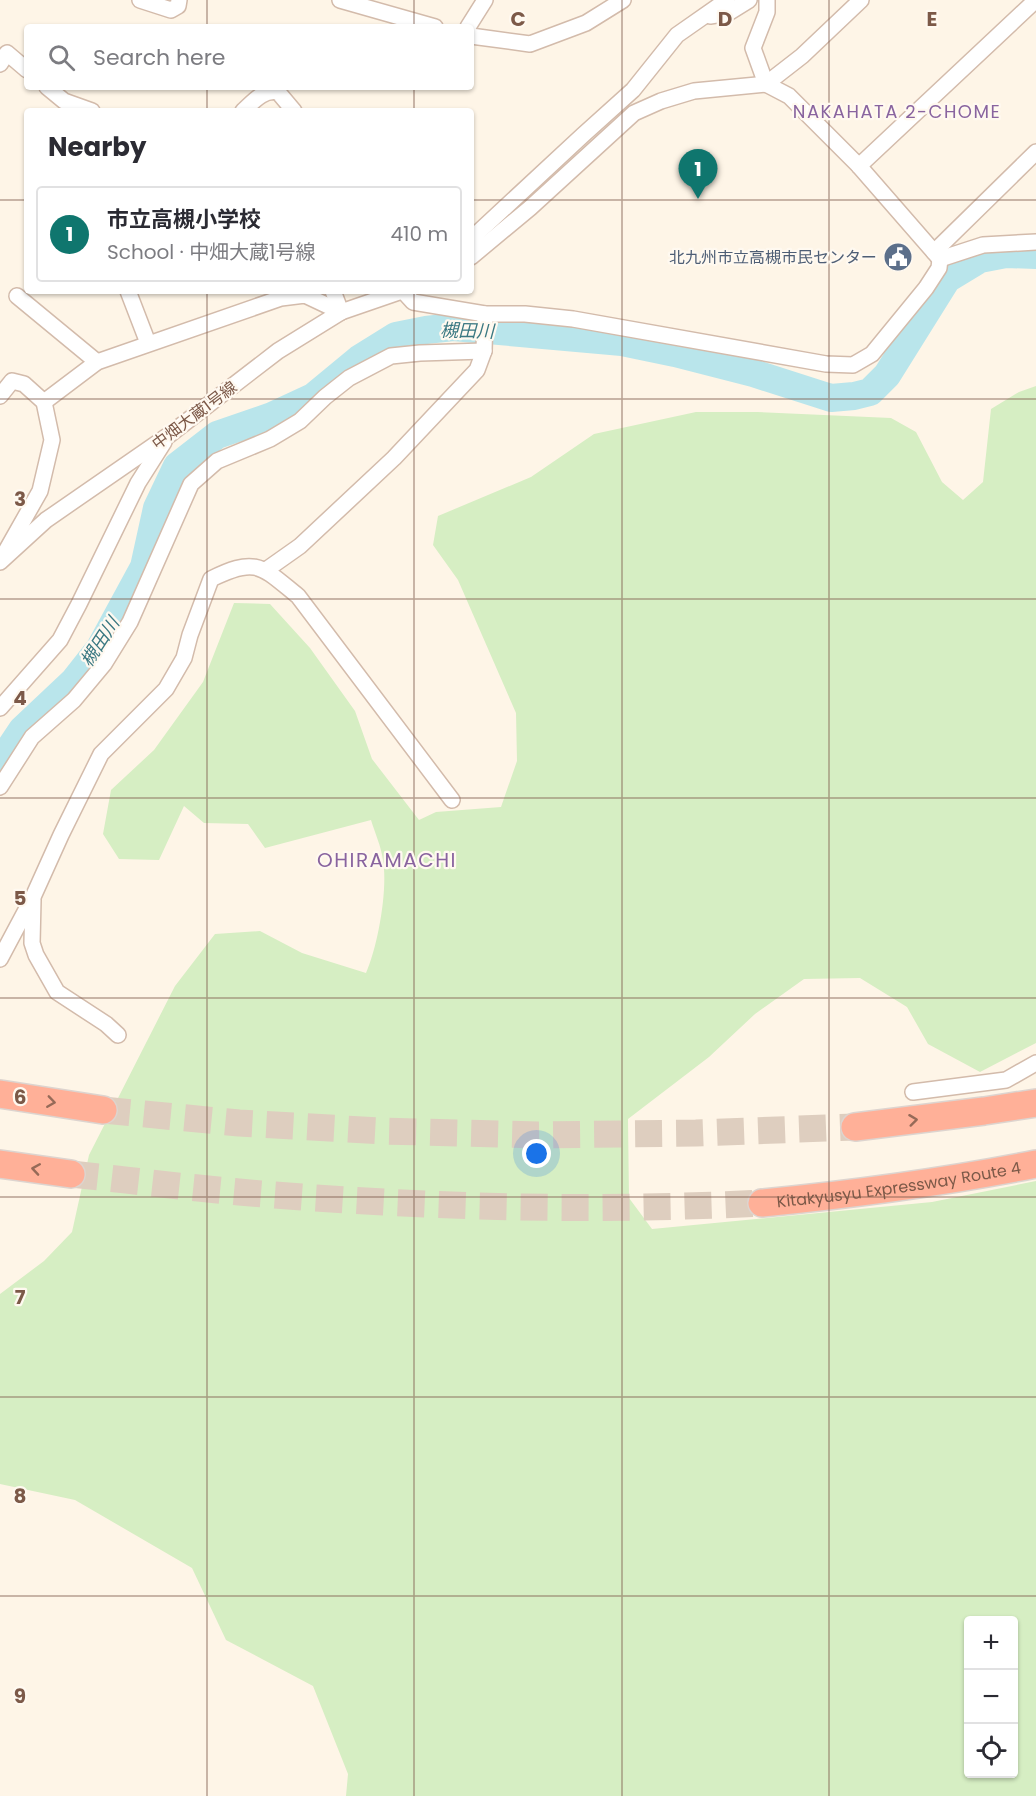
<!DOCTYPE html>
<html lang="en">
<head>
<meta charset="utf-8">
<style>
	:root { --surface:#fff; --page:#f7f7f7; --text:#2b2b33; --muted:#7c7c81; --line:#e1e1e2; --accent:#0f766e }
	body { margin:0; font-family:Poppins,"Noto Sans JP",sans-serif; background:var(--page); color:var(--text) }
	.controls { position:absolute; right:18px; bottom:18px; display:grid; overflow:hidden; border-radius:6px; box-shadow:0 2px 4px #0004 }
	.controls button { width:54px; height:54px; display:grid; place-items:center; padding:0; border:0; border-bottom:2px solid var(--line); background:var(--surface); color:var(--text); font:30px sans-serif }
	.you { position:absolute; left:537px; top:1154px; width:21px; height:21px; margin:-15px; border:4px solid #fff; border-radius:50%; background:#1a73e8; box-shadow:0 0 0 9px #1a73e833 }
	.badge { display:grid; place-items:center; width:39px; height:39px; border-radius:50%; background:var(--accent); color:#fff; font-size:20px; font-weight:700 }
	.pin { position:absolute; translate:-50% -50px; filter:drop-shadow(0 2px 3px #0008) }
	.pin::after { content:''; position:absolute; top:32px; width:21px; height:18px; background:inherit; clip-path:polygon(0 0,100% 0,50% 100%) }
	.list { margin:0; padding:0; list-style:none }
	h2 { display:flex; justify-content:space-between; align-items:center; height:78px; margin:0; padding:0 24px; font-size:26px }
	h2 small { font-size:20px; font-weight:400; color:var(--muted) }
	.list li { display:grid; grid-template-columns:39px 1fr auto; gap:18px; align-items:center; box-sizing:border-box; height:96px; margin:0 12px 12px; padding:0 12px; border:2px solid var(--line); border-radius:6px }
	.list b { display:block; font-size:22px; white-space:nowrap }
	.list p { margin:0; font-size:20px; white-space:nowrap; color:var(--muted) }
	.list em { font-size:20px; font-style:normal; color:var(--muted) }
	.icon { flex:none; width:33px; height:33px; fill:none; stroke:currentColor; stroke-width:2; stroke-linecap:round; stroke-linejoin:round }
	.map { position:relative; flex:none; width:1036px; height:1796px; overflow:hidden }
	.search { position:absolute; background:var(--surface); box-shadow:0 2px 4px #0004; left:24px; top:24px; width:450px; height:66px; display:flex; align-items:center; gap:15px; box-sizing:border-box; padding:0 21px; border-radius:6px; color:var(--muted); font-size:22px }
	.panel { position:absolute; background:var(--surface); box-shadow:0 2px 4px #0004; left:24px; top:108px; width:450px; height:186px; border-radius:6px }
	.map>svg:first-child { display:block }
</style>
</head>
<body>
<div class="map">
<svg width="1036" height="1796" viewBox="0 0 1036 1796">
	<rect width="100%" height="100%" fill="#fef5e7"/>
	<!-- green -->
	<path fill="#d6eec3" fill-rule="evenodd" d="M1036,386V1043L980,1072L928,1044L907,1007L860,978L804,979L755,1014L709,1057L628,1119L629,1198L652,1229L932,1202L1036,1181V1796H346L348,1774L313,1686L226,1640L192,1568L75,1500L0,1484V1294L44,1261L72,1232L89,1155L175,986L215,934L260,931L302,953L366,973C378,945 388,890 383,860C381,846 375,833 371,820L265,848L248,824L204,823L184,806L159,860L119,859L103,834L111,790L154,750L203,682L234,603L270,604L310,648L355,711L372,759L419,820L436,812L501,807L517,761L516,713L458,580L433,545L438,516L531,477L594,434L696,412H757L891,418L916,432L942,482L963,500L983,482L991,409L1019,392ZM968,1620H1014V1774H968Z"/>
	<g fill="none" stroke-linecap="round" stroke-linejoin="round">
		<!-- river -->
		<path stroke="#b9e5eb" stroke-width="28" d="M0,763L22,730L74,681L100,648L144,567L157,508L177,466L217,435L272,416L313,397L359,359L396,336L426,330L453,327L622,342L675,353L753,373L831,398L854,396L870,392L887,375L947,279L980,259L1006,254L1036,255"/>
		<!-- highway-tunnel -->
		<g stroke="#decebf" stroke-width="27" stroke-dasharray="27 14" stroke-linecap="butt">
			<path d="M103,1110L239,1123L382,1131L538,1135L696,1133L855,1127"/>
			<path d="M71,1174C127,1180 183,1187 239,1192C413,1207 588,1212 762,1203"/>
		</g>
		<!-- street casing -->
		<g stroke="#d3bbab" stroke-width="18">
			<g id="street">
				<path d="M140,0L171,10L178,6L179,0"/>
				<path d="M340,0L435,27"/>
				<path d="M767,0V12L753,48L766,84L789,96L859,166L940,259"/>
				<path d="M710,16L728,13L749,0"/>
				<path d="M468,27L485,0"/>
				<path d="M471,36L530,44L586,23L623,0"/>
				<path d="M0,64L7,53L27,70"/>
				<path d="M47,87L64,101L92,111"/>
				<path d="M243,111C253,102 263,89 278,92L294,111"/>
				<path d="M859,166L1036,0"/>
				<path d="M471,239L583,135L633,90L677,35L727,0"/>
				<path d="M934,252L1036,152"/>
				<path d="M471,257L530,208L634,113L661,101L694,91L766,84L802,56L861,0"/>
				<path d="M940,259L983,245L1036,242"/>
				<path d="M128,291L148,343"/>
				<path d="M333,291L341,312"/>
				<path d="M403,291L413,302L485,314H525L573,319L826,364L853,365L872,354L926,288L939,268L940,259"/>
				<path d="M17,296L97,362"/>
				<path d="M0,396L12,381L24,384L44,402L52,440L40,491L6,551"/>
				<path d="M44,402L97,362L281,298L305,295L341,312"/>
				<path d="M0,562L46,520L169,435L278,351L341,312L402,291"/>
				<path d="M266,570L300,546L394,458L477,370L484,351L485,314"/>
				<path d="M0,708L60,640L79,604L138,483L164,442"/>
				<path d="M0,787L32,737L74,700L104,664L130,622L191,484L217,461L270,439L300,421L325,397L349,378L391,356L420,353L484,351"/>
				<path d="M33,900L32,943L36,955L57,992L106,1024L118,1035"/>
				<path d="M0,959L33,897L61,835L101,754L166,689L184,658L190,635L211,579C257,556 262,567 298,596L452,800"/>
				<path d="M913,1092L1006,1080L1036,1063"/>
			</g>
		</g>
		<!-- highway casing -->
		<g stroke="#ddd4cf" stroke-width="30">
			<g id="highway">
				<path d="M0,1094L103,1110"/>
				<path d="M855,1127L984,1111L1036,1103"/>
				<path d="M0,1164L71,1174"/>
				<path id="s1" d="M762,1203C855,1194 944,1182 1036,1164"/>
			</g>
		</g>
		<!-- street -->
		<use href="#street" stroke="#fff" stroke-width="15"/>
		<!-- highway -->
		<use href="#highway" stroke="#ffb098" stroke-width="27"/>
	</g>
	<!-- one-way arrows -->
	<defs><path id="oneway-chevron" d="M-2-3.5L2.5 0L-2 3.5" fill="none" stroke-width="1.6" stroke-linecap="round" stroke-linejoin="round" transform="scale(1.5)"/></defs>
	<g stroke="#966a58">
		<use href="#oneway-chevron" transform="translate(51 1102) rotate(8)"/>
		<use href="#oneway-chevron" transform="translate(913 1120) rotate(-7)"/>
		<use href="#oneway-chevron" transform="translate(36 1169) rotate(-171)"/>
	</g>
	<!-- grid -->
	<path fill="none" stroke="#7c5948" stroke-width="1.5" stroke-opacity="0.55" d="M207,0V27M414,0V27M622,0V1796M829,0V1796M207,87V111M414,87V111M0,200H27M471,200H1036M207,291V1796M414,291V1796M0,399H1036M0,599H1036M0,798H1036M0,998H1036M0,1197H1036M0,1397H1036M0,1596H1036"/>
	<!-- icons -->
	<defs>
		<g id="civic-disc" transform="scale(1.5)"><circle r="9.5" fill="#5c6f8a" stroke="#fff9f0"/><path d="M-.6-6.5H3V-4.5H.6V-3L4-1V1h2V6H-6V1h2V-1L-.6-3ZM-1.2 2.5V6h2.4V2.5Z" fill="#fff"/></g>
	</defs>
	<g fill-rule="evenodd">
		<use href="#civic-disc" x="898" y="257"/>
	</g>
	<g text-anchor="middle" stroke-width="4.5" stroke-linejoin="round" paint-order="stroke">
		<!-- service labels -->
		<g font-size="16" fill="#4e5e75" stroke="#fff9f0" text-anchor="end">
			<text x="877" y="263">北九州市立高槻市民センター</text>
		</g>
		<!-- street labels -->
		<g font-size="16" fill="#7c5948" stroke="#fff9f0">
			<text transform="translate(194 415) rotate(-37)" y="6">中畑大蔵1号線</text>
			<text dy="6" stroke="none"><textPath href="#s1" startOffset="138">Kitakyusyu Expressway Route 4</textPath></text>
		</g>
		<!-- neighbourhood labels -->
		<g font-size="18" letter-spacing="1.5" fill="#89649f" stroke="#fff9f0">
			<text x="897" y="118">NAKAHATA 2-CHOME</text>
		</g>
		<!-- water labels -->
		<g font-size="18" font-style="italic" fill="#3a7882" stroke="#fff9f0">
			<text transform="translate(467 331) rotate(1)" y="6">槻田川</text>
			<text transform="translate(100 642) rotate(-57)" y="6">槻田川</text>
		</g>
		<!-- quarter labels -->
		<g font-size="20" letter-spacing="1.5" fill="#89649f" stroke="#fff9f0">
			<text x="387" y="867">OHIRAMACHI</text>
		</g>
	</g>
	<g font-size="20" text-anchor="middle" font-weight="bold" fill="#7c5948" stroke="#fff9f0" stroke-width="4.5" stroke-linejoin="round" paint-order="stroke">
		<text x="518" y="26">C</text>
		<text x="725" y="26">D</text>
		<text x="932" y="26">E</text>
		<text x="20" y="506">3</text>
		<text x="20" y="705">4</text>
		<text x="20" y="905">5</text>
		<text x="20" y="1104">6</text>
		<text x="20" y="1304">7</text>
		<text x="20" y="1503">8</text>
		<text x="20" y="1703">9</text>
	</g>
</svg>
<div class="controls">
<button>+</button>
<button>−</button>
<button><svg class="icon" aria-label="locate" viewBox="0 0 24 24"><circle cx="12" cy="12" r="6"/><path d="M12 2v4M12 18v4M2 12h4M18 12h4"/></svg></button>
</div>
<div class="you"></div>
<div class="pin badge" style="left:698px;top:199px">1</div>
<div class="search"><svg class="icon" aria-label="search" viewBox="0 0 24 24"><circle cx="10" cy="10" r="6"/><path d="M15 15l6 6"/></svg>Search here</div>
<section class="panel">
<h2>Nearby<small></small></h2>
<ul class="list">
<li><span class="badge">1</span><div><b>市立高槻小学校</b><p>School · 中畑大蔵1号線</p></div><em>410 m</em></li>
</ul>
</section>
</div>
</body>
</html>
